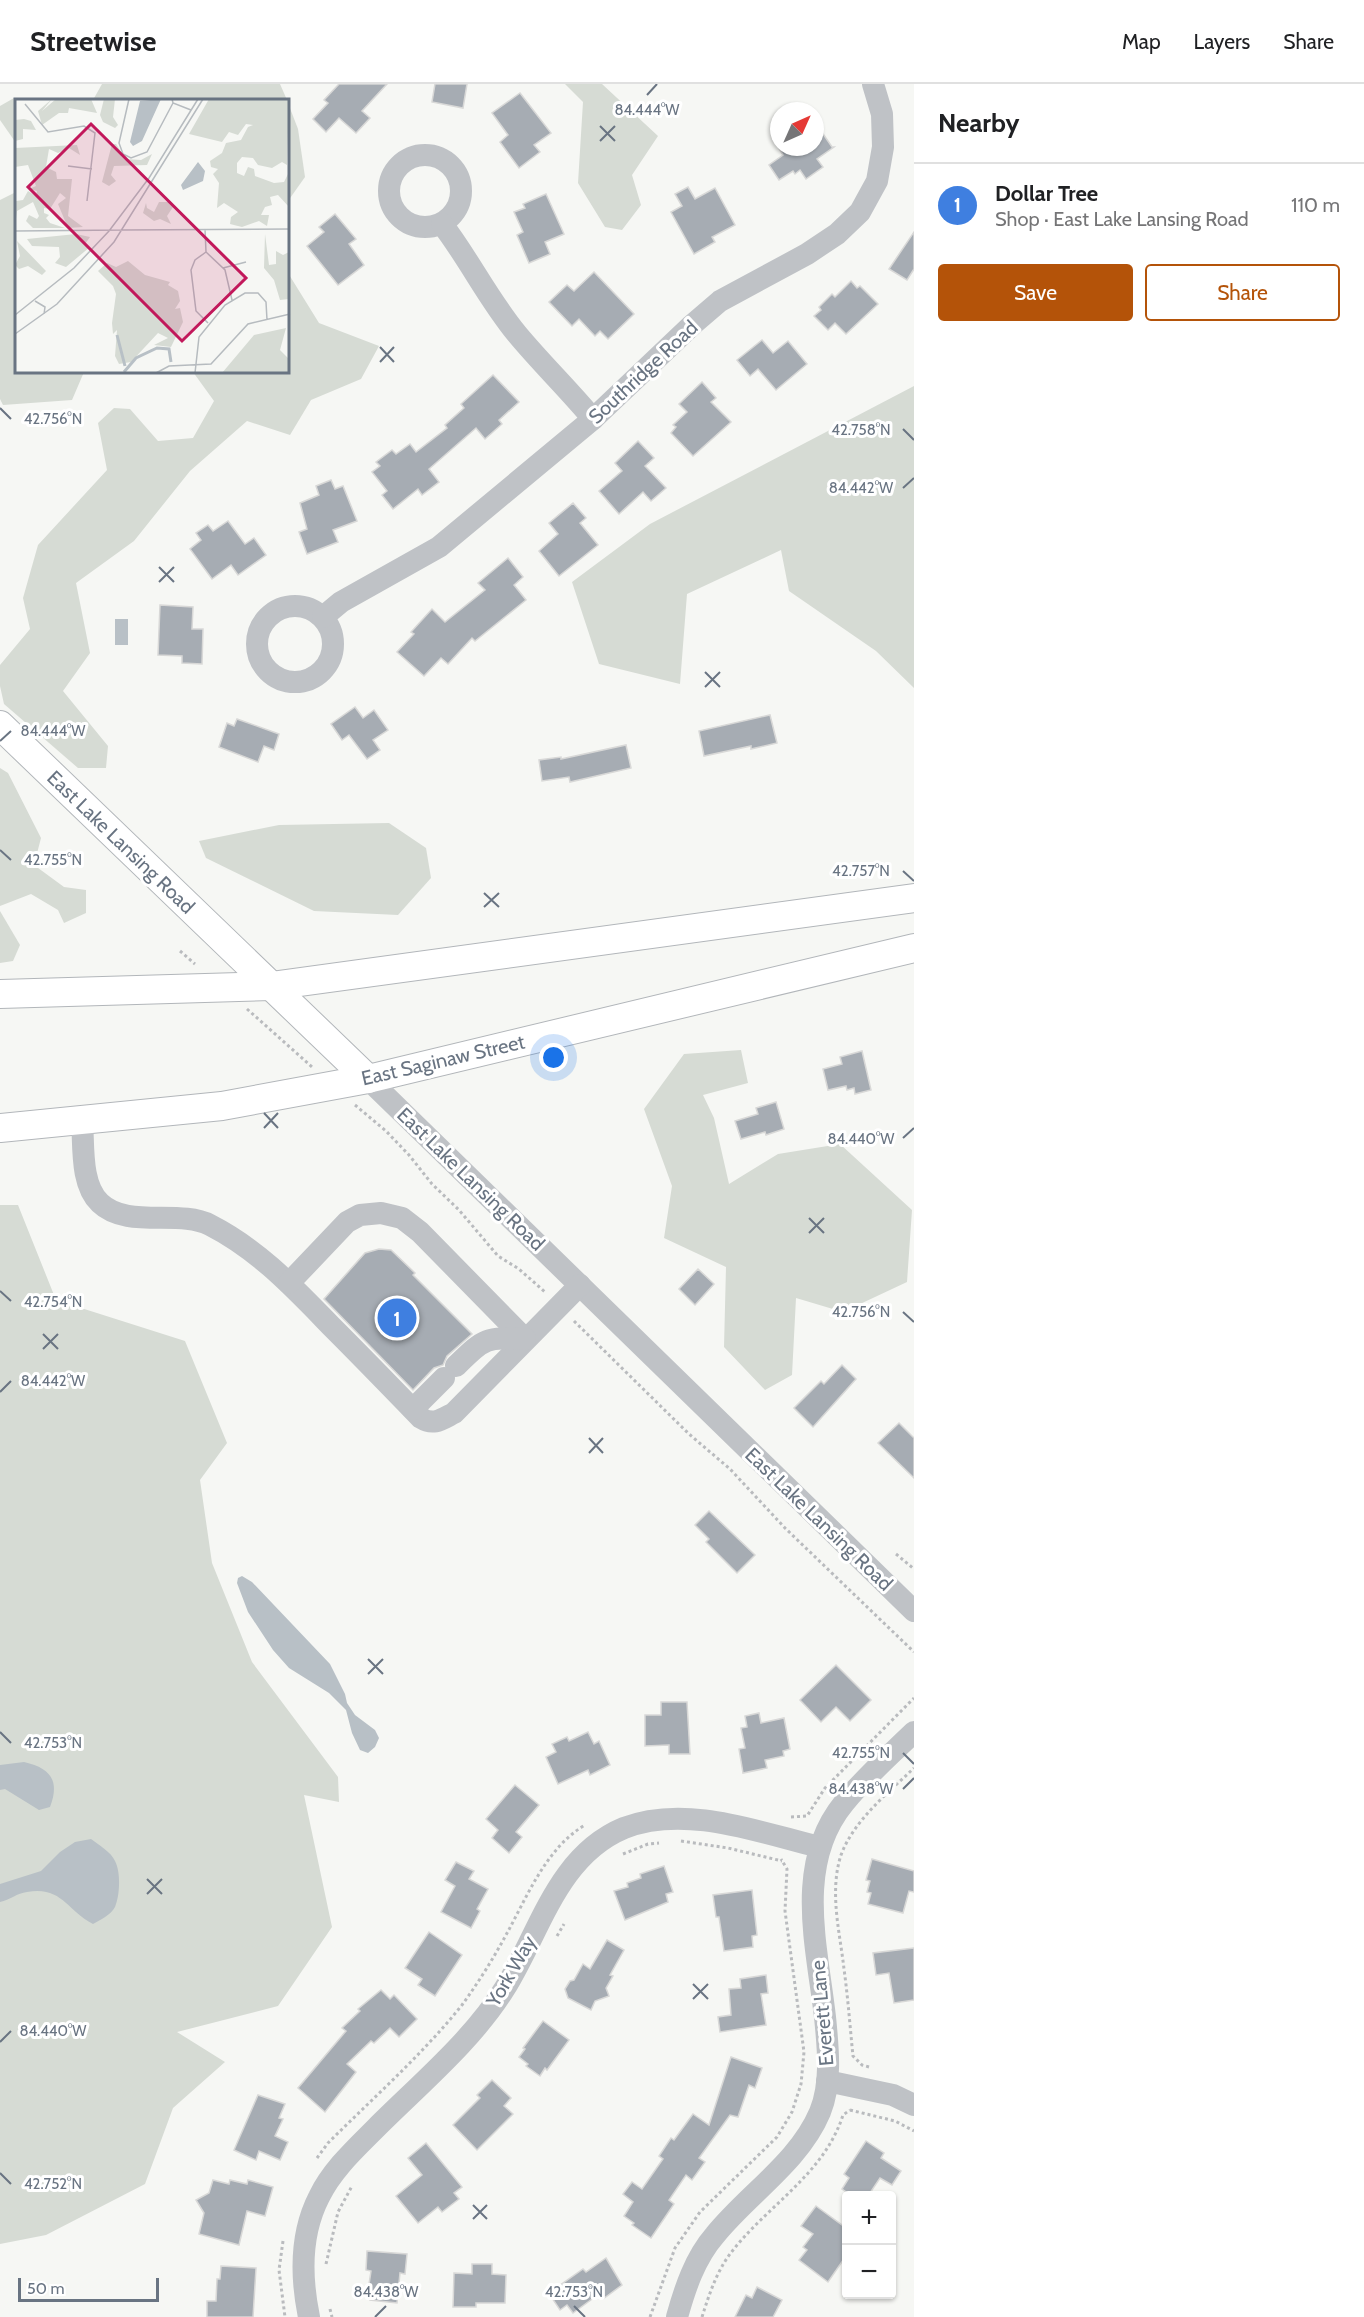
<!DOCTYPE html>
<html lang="en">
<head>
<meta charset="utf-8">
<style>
	:root { --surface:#fff; --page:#f2f2f2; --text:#202124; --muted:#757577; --line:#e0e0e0; --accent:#b45309 }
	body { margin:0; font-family:Cabin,sans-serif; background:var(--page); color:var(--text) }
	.controls { position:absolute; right:18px; bottom:18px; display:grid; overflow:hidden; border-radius:6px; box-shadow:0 2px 4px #0004 }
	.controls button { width:54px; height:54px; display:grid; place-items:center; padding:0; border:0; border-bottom:2px solid var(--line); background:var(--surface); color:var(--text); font:30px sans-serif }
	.compass { position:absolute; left:770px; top:18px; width:54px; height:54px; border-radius:50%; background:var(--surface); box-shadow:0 2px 4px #0004; rotate:45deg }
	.scale { position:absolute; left:18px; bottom:15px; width:141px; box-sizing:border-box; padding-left:6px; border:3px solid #697482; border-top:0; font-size:16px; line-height:21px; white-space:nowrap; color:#697482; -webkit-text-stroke:4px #fff; paint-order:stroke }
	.you { position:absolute; left:554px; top:974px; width:21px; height:21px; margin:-15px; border:4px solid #fff; border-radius:50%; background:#1a73e8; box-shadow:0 0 0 9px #1a73e833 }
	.badge { display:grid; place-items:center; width:39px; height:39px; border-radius:50%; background:var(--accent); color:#fff; font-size:20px; font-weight:700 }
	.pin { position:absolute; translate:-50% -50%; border:3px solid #fff; box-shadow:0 2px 6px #0006 }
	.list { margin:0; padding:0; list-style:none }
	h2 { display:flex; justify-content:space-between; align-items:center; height:78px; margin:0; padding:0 24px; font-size:26px }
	h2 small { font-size:20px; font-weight:400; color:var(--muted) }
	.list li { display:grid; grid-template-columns:39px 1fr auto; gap:18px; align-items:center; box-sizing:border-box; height:84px; padding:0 24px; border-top:2px solid var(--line) }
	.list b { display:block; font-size:22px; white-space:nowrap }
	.list p { margin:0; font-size:20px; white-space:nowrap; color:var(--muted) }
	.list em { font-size:20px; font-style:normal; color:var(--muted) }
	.actions { display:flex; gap:12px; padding:18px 24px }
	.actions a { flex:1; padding:14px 0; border:2px solid var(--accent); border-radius:6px; text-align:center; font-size:21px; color:var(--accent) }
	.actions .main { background:var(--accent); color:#fff }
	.map { position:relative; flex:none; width:914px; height:2233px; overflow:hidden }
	header { display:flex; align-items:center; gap:36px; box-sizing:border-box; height:84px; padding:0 30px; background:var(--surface); border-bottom:2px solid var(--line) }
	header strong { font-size:28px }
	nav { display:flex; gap:33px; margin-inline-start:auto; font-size:21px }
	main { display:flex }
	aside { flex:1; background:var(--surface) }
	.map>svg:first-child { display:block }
</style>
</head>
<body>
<header>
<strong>Streetwise</strong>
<nav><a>Map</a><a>Layers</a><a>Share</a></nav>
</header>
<main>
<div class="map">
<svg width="914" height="2233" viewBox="0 0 914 2233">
	<rect width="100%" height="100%" fill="#f6f7f4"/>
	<!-- green -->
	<g fill="#d6dbd4">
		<path d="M102,0H280L287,16H93Z"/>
		<path d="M565,0H602L658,52L632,91L641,121L622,146L605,143L578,99L583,18Z"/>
		<path d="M14,14L16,17V59L0,36V22Z"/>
		<path d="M288,19L298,45L305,93L288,117Z"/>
		<path d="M16,108V288H84L72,316L3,321L0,315V116Z"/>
		<path d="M288,189L319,239L379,262L361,295L311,316L290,351L247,337L190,387L134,457L76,499L90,569L63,607L108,662L106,684H78L4,620L0,602V581L30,545L23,514L38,461L107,386L98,339L114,324L130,325L158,357L193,354L214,317L193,288H288Z"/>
		<path d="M914,302V604L876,567L789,507L781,466L687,510L680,600L599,580L572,498L650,440Z"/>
		<path d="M0,684L8,689L41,754L34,781L64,803L86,806V829L64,839L58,826L31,810L0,822Z"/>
		<path d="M389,739L426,764L431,794L398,831L314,827L206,774L199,757L279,741Z"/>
		<path d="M0,827L20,861L13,877L0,879Z"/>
		<path d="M741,966L748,999L703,1011L714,1034L729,1100L778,1070L840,1060L912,1126L907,1198L843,1228L796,1214L792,1291L765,1306L724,1263L726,1183L664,1154L672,1102L644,1025L684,970Z"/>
		<path d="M0,1121H18L56,1216L185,1257L227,1359L200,1396L212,1479L252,1578L338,1693L339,1718L304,1711L332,1843L278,1922L177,1948L225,1978L173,2024L145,2100L46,2151L0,2160Z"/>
	</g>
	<!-- water -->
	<g fill="#b8c0c6">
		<rect x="115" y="535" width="13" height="26"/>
		<path d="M242,1492L252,1498L330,1580L345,1610L347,1619L355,1631L375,1646L379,1654L375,1663L368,1669L360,1666L352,1649L346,1626L329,1609L289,1584L273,1566L248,1528L237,1499L238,1494Z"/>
		<path d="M24,1678C51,1684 60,1697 50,1723L39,1726L5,1705L0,1706V1681Z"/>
		<path d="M91,1755C99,1761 111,1768 115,1777C121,1788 120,1812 115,1823C111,1831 100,1836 93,1840C66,1826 62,1802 27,1808C17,1809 10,1816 0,1818V1800L41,1787L60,1768L75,1758Z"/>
	</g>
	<!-- building -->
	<g fill="#a6acb3" stroke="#d8d8d7" stroke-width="1.5">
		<path d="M339,0H387L362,27L370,34L356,49L339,34L326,48L313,35L328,19L324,16Z"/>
		<path d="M435,0H467L463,24L432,18Z"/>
		<path d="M520,9L551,49L534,61L540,68L519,84L500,58L508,51L492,29Z"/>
		<path d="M815,38L832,63H834L817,75L823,83L806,95L800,86L795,90L793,87L779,96L769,81L783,71L778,63H815Z"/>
		<path d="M688,103L695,115L715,104L735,141L712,153L715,158L694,170L671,128L682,122L675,110Z"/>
		<path d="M546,110L564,150L545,158L550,170L529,179L517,151L523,148L514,128L525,124L523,120Z"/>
		<path d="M335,130L356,155L349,160L364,181L338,201L307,162L324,148L319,143Z"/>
		<path d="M914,148V185L907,196L889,185Z"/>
		<path d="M594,188L634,230L608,255L600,247L595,252L579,235L572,242L549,218L567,201L574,207Z"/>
		<path d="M851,197L857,204L860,202L878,220L846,250L835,239L828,246L814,232L821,226L819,223L832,210L835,213Z"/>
		<path d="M762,256L773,269L788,257L807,280L776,306L758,285L750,292L737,276Z"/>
		<path d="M493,291L519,318L499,336L502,340L485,355L476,344L429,385L439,398L422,411L418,405L393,425L382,411L387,407L372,388L380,382L376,378L392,366L396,370L410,360L416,368L447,344L445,341L464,324L461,320Z"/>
		<path d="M702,298L716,314L711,318L731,338L693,372L671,349L676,343L673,341L687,328L679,320Z"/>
		<path d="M638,357L654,374L645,382L666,404L651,417L643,408L619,430L599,407L622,387L615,379Z"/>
		<path d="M331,396L335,405L343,402L357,437L333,446L338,458L307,470L299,448L307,445L300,419L319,411L316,402Z"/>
		<path d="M573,419L586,434L580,439L598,461L559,492L539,467L558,450L549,439Z"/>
		<path d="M228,437L245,460L254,454L266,471L238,491L231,481L212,495L190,465L201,456L196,449L208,441L213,447Z"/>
		<path d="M508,474L523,493L514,501L526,516L475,557L472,554L448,580L441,574L424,592L397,568L414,550L411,548L432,525L445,538L485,506L478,499Z"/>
		<path d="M160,521L193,523L192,545H203L202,580L182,579V572L158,571Z"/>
		<path d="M355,623L363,634L374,626L388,646L373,656L380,666L367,675L349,651L342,656L331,640Z"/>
		<path d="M770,631L777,659L751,665V662L704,672L699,647Z"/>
		<path d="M237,635L279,650L274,666L264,662L258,678L219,663L227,639L234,642Z"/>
		<path d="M626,661L631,684L570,698L569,693L542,697L539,676L561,673V675Z"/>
		<path d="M862,967L871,1006L855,1010L854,1004L847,1006L846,1002L828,1006L823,985L842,980L840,973Z"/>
		<path d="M776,1018L784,1045L766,1051L765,1048L741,1055L735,1037L758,1030L756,1024Z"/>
		<path d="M379,1165L391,1166L415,1189L413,1191L472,1250L447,1272L443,1281L434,1284L413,1306L324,1215L365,1169Z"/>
		<path d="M698,1185L714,1200L695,1221L679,1205Z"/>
		<path d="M842,1281L856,1295L813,1343L794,1324L821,1297L824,1300Z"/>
		<path d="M899,1339L914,1354V1394L878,1359Z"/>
		<path d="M709,1427L755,1471L737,1489L706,1458L709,1455L695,1441Z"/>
		<path d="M836,1581L871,1616L850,1637L836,1623L821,1638L800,1616Z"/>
		<path d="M661,1618H687L690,1670H669V1661L645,1662V1631H661Z"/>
		<path d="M759,1629L761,1639L784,1634L790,1665L783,1667L784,1672L765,1676L767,1684L743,1689L739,1665L745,1664L741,1644L747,1643L745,1632Z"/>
		<path d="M588,1648L594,1660L599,1657L610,1681L590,1691L588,1686L558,1700L546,1673L556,1668L552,1660L567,1653L569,1657Z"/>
		<path d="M515,1701L539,1721L516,1748L522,1753L509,1769L492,1754L498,1746L486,1735Z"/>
		<path d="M872,1775L914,1787V1808L909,1807L903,1829L868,1820L871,1809L867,1808L870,1797L866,1796Z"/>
		<path d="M456,1778L474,1787L469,1795L488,1805L477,1825L480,1827L471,1844L441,1828L455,1802L445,1796Z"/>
		<path d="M664,1782L673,1808L666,1810L668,1818L625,1836L614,1807L628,1803L627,1799L641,1794L640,1790Z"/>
		<path d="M752,1806L757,1851L752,1852L753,1863L724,1867L719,1833H716L713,1811Z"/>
		<path d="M429,1848L462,1871L435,1912L418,1901L422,1895L405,1884Z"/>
		<path d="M607,1856L624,1866L610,1891L613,1892L606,1904L609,1912L595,1917L591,1926L568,1914L565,1905L570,1897L574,1896L583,1880L590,1885Z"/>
		<path d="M914,1864V1916L894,1919L889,1889L876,1891L873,1869Z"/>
		<path d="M766,1891L768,1909L761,1910L766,1941L720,1948L718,1933L731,1931L729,1905L741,1904L740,1895Z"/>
		<path d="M381,1906L390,1915L394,1911L417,1935L399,1953L390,1944L374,1959L371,1957L347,1980L356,1988L325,2028L298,2004L346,1947L342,1944L360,1927L358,1925Z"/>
		<path d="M543,1937L569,1956L547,1986L545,1984L540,1992L526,1982L528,1980L519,1973L525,1965L523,1964Z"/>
		<path d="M731,1973L762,1984L755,2004L749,2001L738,2033L730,2031L699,2074L705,2078L692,2096L686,2091L669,2116L674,2120L651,2154L632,2141L634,2139L624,2132L633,2118L623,2110L632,2098L642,2105L663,2075L659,2072L671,2054L674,2056L693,2030L709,2041Z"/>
		<path d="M492,1996L511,2014L504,2022L513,2030L477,2066L453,2041L480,2014L477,2011Z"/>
		<path d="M258,2011L285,2020L279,2034L283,2035L275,2052L288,2058L280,2076L259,2067L256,2076L234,2066Z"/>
		<path d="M866,2057L884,2069L881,2074L901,2087L892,2101L880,2094L868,2112H852L842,2105L849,2094L844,2090Z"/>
		<path d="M426,2059L462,2103L454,2109L459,2115L442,2128L438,2123L418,2139L396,2112L422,2091L408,2074Z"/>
		<path d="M213,2096L229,2100L230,2096L247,2100L248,2096L273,2103L265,2132L247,2127L239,2161L199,2150L204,2129L196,2116L209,2109Z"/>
		<path d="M816,2122L846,2144V2172L828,2198L799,2176L807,2166L803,2163L813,2150L801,2142Z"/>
		<path d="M367,2167L407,2170L405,2190L400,2189L397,2219L370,2216L371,2207H368L371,2187L366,2186Z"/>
		<path d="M606,2174L622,2201L603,2215L599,2210L573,2229L567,2221L560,2226L552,2214L559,2209L556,2204L583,2185L586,2188Z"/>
		<path d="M472,2180H492V2190L506,2191L505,2219H476V2223H453L454,2189L472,2190Z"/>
		<path d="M221,2182L256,2184L253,2233H207V2217H216L217,2195H220Z"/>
		<path d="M757,2203L782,2216L773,2233H735L746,2211L752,2214Z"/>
	</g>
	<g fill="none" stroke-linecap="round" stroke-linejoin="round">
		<!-- major casing -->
		<g stroke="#b2b6ba" stroke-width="30">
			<g id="major">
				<path d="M0,641L368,995"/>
				<path d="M0,910L271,902L914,814"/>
				<path d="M0,1044L222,1022L368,995L914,864"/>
			</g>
		</g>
		<!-- path -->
		<g stroke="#b9bbbe" stroke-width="3" stroke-dasharray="3 3" stroke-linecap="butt">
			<path d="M180,867L195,880"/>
			<path d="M247,925L312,983"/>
			<path d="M355,1021L386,1047L409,1071L432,1100L459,1126L498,1172L519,1185L546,1209"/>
			<path d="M574,1237L689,1350L730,1385L785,1444L914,1568"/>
			<path d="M896,1470L914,1485"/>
			<path d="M791,1733L807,1732L825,1704L914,1614"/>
			<path d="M681,1757L728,1764L782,1777"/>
			<path d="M623,1770L648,1760L659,1759"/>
			<path d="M557,1852L564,1840"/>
			<path d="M869,1983L862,1981L853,1972C850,1943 848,1914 844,1885C840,1849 829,1808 841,1771C854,1736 888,1709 914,1684"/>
			<path d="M850,2026L895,2037L914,2047"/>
			<path d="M317,2074L328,2059C373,2014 422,1971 462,1921C478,1899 493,1875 506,1851C527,1813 546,1764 585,1741"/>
			<path d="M283,2157L279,2186L285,2233"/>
			<path d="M326,2180L338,2128L352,2102"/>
			<path d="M330,2225L332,2233"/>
			<path d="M650,2233L675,2164L700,2128L777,2053L792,2028L801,2000L804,1968L785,1827L787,1785L781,1775"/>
			<path d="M702,2233C709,2211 716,2189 730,2170C766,2122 824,2091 843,2031L850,2026"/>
		</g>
		<!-- minor -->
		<g stroke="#bfc2c6" stroke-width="22">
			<circle cx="425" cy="107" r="36"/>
			<path d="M442,140C469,175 488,215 517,250C541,279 569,306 593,335"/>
			<circle cx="295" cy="560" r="38"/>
			<path d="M323,533L341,518L439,463L593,335L692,241L720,217L807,170L837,150L860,128L877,97L883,63L882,30L873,0"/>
			<path d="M368,995L914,1527"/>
			<path d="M82,1036C84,1061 80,1100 100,1119C127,1145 179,1125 210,1141C259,1166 294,1204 332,1243C362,1273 392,1304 421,1334C434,1342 442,1335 454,1329L580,1201"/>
			<path d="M289,1199L347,1138L360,1131L381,1129L402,1134L420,1148L525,1255"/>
			<path d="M456,1282C485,1254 485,1253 525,1255"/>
			<path d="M413,1325L444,1294"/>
			<path d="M827,1997L893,2011L914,2021"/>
			<path d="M309,2233C301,2194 300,2150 319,2113C332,2086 355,2065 376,2044C419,2001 473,1956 505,1904C540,1848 557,1772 624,1744C685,1720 758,1748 819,1763"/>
			<path d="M677,2233C685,2204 695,2174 715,2151C748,2110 799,2078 820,2028C832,1999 828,1963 825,1933C817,1862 794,1780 844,1719C865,1693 890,1671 914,1648"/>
		</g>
		<!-- major -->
		<use href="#major" stroke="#fff" stroke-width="28"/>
	</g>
	<!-- ticks -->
	<path fill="none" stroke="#697482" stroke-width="2" d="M647,11L657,0M600,42L615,57M600,57L615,42M380,263L394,278M380,278L394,263M0,324L11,335M903,345L914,356M903,404L914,394M159,483L174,498M159,498L174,483M705,588L720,603M705,603L720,588M0,657L11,647M0,766L11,776M903,787L914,797M484,809L499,823M484,823L499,809M264,1029L278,1044M264,1044L278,1029M903,1054L914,1044M809,1134L824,1149M809,1149L824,1134M0,1207L11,1217M903,1228L914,1238M43,1250L58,1265M43,1265L58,1250M0,1308L11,1297M589,1354L603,1369M589,1369L603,1354M368,1575L383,1590M368,1590L383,1575M0,1648L11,1659M903,1669L914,1680M903,1705L914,1694M147,1795L162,1810M147,1810L162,1795M693,1900L708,1915M693,1915L708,1900M0,1958L11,1947M0,2089L11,2100M473,2121L487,2135M473,2135L487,2121M574,2222L585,2233M375,2233L386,2222"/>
	<g text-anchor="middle" stroke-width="6" stroke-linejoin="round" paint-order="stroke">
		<!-- street labels -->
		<g font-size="20" fill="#697482" stroke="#fff">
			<text transform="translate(643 288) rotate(-43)" y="7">Southridge Road</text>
			<text transform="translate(121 758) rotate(44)" y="7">East Lake Lansing Road</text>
			<text transform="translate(443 976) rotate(-13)" y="7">East Saginaw Street</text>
			<text transform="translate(471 1095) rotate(44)" y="7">East Lake Lansing Road</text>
			<text transform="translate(819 1435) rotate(44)" y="7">East Lake Lansing Road</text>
			<text transform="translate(511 1887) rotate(-60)" y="7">York Way</text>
			<text transform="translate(822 1929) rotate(-95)" y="7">Everett Lane</text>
		</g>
	</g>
	<!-- overview -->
	<g transform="translate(15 15)">
		<rect width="274" height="274" fill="#f6f7f4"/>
		<path d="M37,0L27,12L41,0H76L82,14L54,9L53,14H44L27,26L23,12ZM89,0H100L98,18L103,26L100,29L88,23L85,16ZM194,0H274L272,66L267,63L257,69L243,66L238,59L227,58L222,64V74L229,77L233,68L239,70L240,77L259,84L269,83L274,73V108L263,96L255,98L257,106L250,108L246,116H254L252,127L244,122L227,128L215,125L216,118L223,113L209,104L202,109L204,84L198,75L203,70L196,68L195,62L207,54L211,44L226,41L233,28L238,26L231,25L223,36L214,33L207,43L174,35ZM9,20L16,22L21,31L8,30V40L0,42V21ZM97,45H101L111,60L126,61L137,55L132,66L99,67L96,76L101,82L94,87L87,83ZM62,46L65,56L54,49L43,54L34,50L31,68L41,73L42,80H57L53,117L68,128L53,129L43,105L51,99L45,94L35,110L29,109V114L34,116L31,119L35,124L50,129H18L11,122L14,116L22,120L24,117L18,103L2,112L0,127L1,102L8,101L13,92L21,97L22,92L14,90L21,87L13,66L0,68V49ZM144,103H154L158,108L152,117L156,125L145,120L139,122L128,114L131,104L132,109L139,113ZM61,135L75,138L70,145L75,148L51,168L40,164L45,158L44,148L17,147L12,140ZM250,135L254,166L261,165V152L268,156L274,153V200L265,201L259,181L249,169ZM2,142L31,172L27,176L13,167L4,170L0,166L5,157ZM113,162L130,176L155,183L153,186L163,192L165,202L160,210L165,209L168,223L156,248L139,246L153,239L143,234L116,263L104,265L100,257L102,231L98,235L97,224L101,195L98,187L83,172L92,164L101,168ZM271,229L265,251L274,260V274H207L239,236Z" fill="#d6dbd4"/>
		<path d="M146,0L127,42L118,47L115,43L125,2ZM183,63L190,72L188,82L168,91L166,86Z" fill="#b8c0c6"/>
		<path fill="none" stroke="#b8c0c6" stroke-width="3" d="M102,236L110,267M109,273L121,259L142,249L154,250L156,263"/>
		<path fill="none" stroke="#b6bbbf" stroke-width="1.5" d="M114,0L104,44L108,55L116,59L132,53L158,4M157,0L158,4L176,11M10,5L33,33L69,27L80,34L72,102M53,67L77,70M190,130L191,153L210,171L217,201M107,131L275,130M0,132L107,131M191,153L180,161L176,171L181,212L193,224M208,169L231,163M20,202L30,208L29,215M0,216L59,169L94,132L134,79L183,0M0,235L42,205L99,143L188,0M141,274L154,267L196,265L233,225L275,215M180,274L184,238L210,206L230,194H243L251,203L252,221"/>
		<path fill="#c2185b" fill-opacity="0.15" stroke="#c2185b" stroke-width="3" d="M76,25L231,179L167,242L13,88Z"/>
		<rect width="274" height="274" fill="none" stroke="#697482" stroke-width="3"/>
	</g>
	<g font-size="15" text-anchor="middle" fill="#697482" stroke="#fff" stroke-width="6" stroke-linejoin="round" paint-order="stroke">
		<text x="647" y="31">84.444°W</text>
		<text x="53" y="340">42.756°N</text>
		<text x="861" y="351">42.758°N</text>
		<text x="861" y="409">84.442°W</text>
		<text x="53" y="652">84.444°W</text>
		<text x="53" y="781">42.755°N</text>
		<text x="861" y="792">42.757°N</text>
		<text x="861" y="1060">84.440°W</text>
		<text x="53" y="1223">42.754°N</text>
		<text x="861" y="1233">42.756°N</text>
		<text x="53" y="1302">84.442°W</text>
		<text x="53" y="1664">42.753°N</text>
		<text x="861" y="1674">42.755°N</text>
		<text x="861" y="1710">84.438°W</text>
		<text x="53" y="1952">84.440°W</text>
		<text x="53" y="2105">42.752°N</text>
		<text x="386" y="2213">84.438°W</text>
		<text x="574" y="2213">42.753°N</text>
	</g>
</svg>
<div class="controls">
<button>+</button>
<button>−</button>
</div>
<svg class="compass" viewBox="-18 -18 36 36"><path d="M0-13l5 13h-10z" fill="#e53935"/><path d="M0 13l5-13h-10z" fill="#757577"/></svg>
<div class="scale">50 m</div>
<div class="you"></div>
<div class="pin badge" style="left:397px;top:1234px;background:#3f7fe0">1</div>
</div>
<aside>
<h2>Nearby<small></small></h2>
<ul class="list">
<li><span class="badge" style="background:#3f7fe0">1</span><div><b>Dollar Tree</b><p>Shop · East Lake Lansing Road</p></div><em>110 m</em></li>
</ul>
<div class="actions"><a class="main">Save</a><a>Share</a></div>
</aside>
</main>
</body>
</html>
